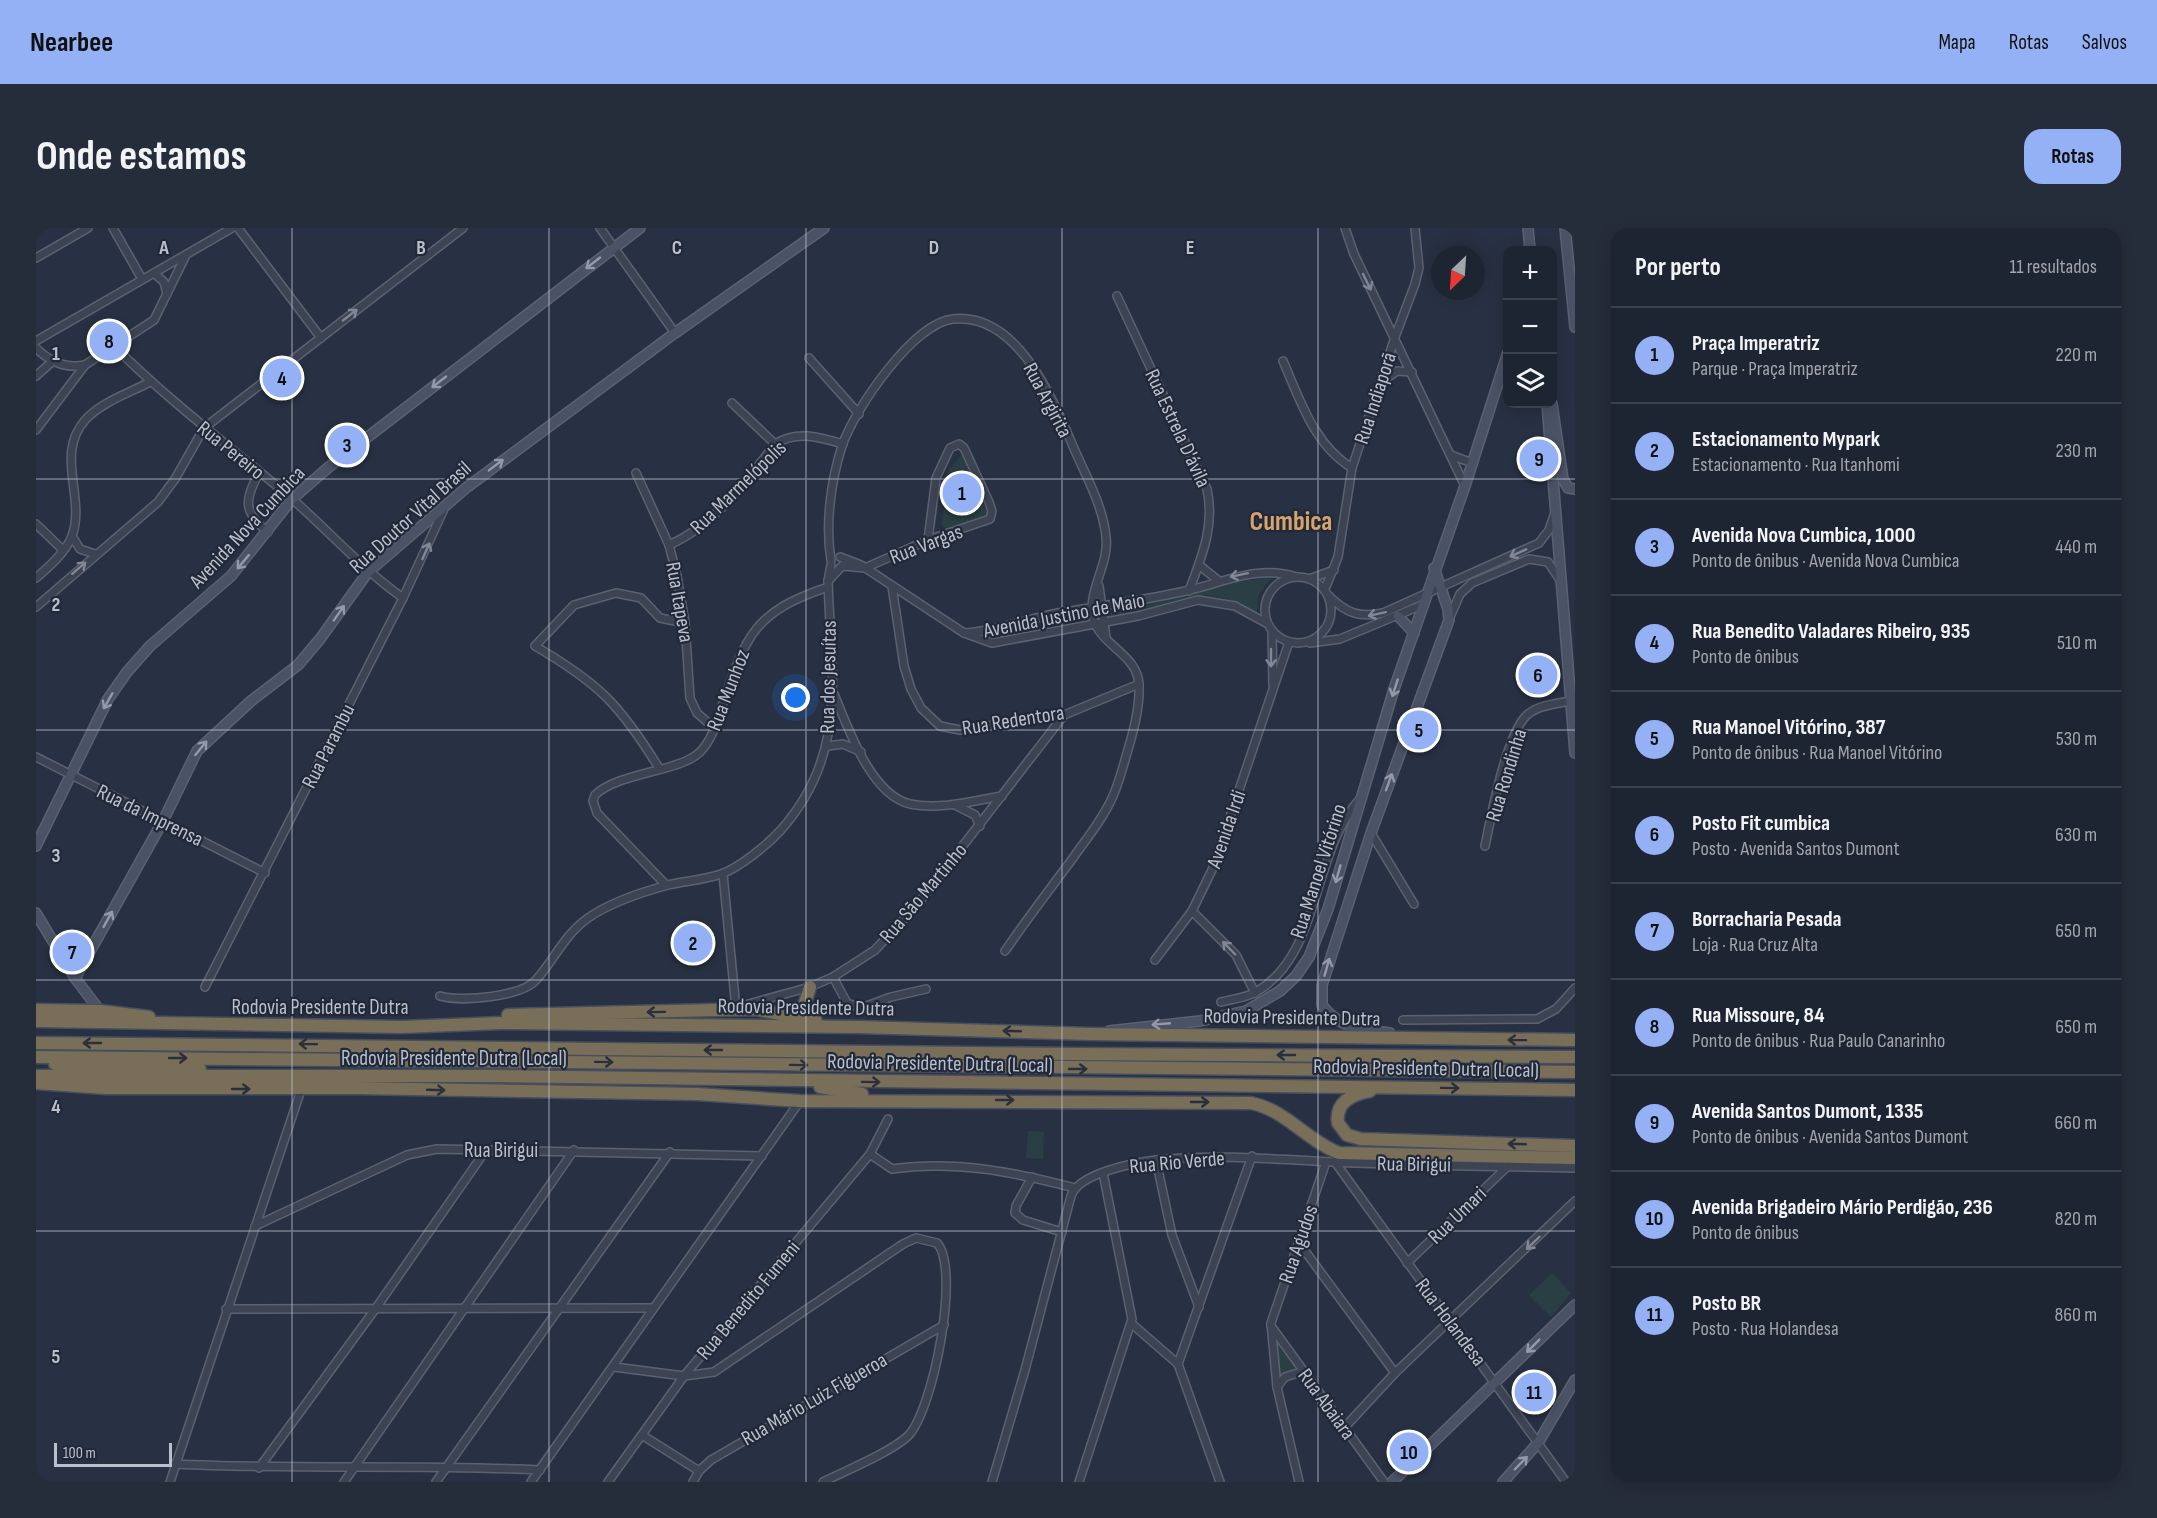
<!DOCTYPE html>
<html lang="pt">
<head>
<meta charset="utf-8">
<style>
	:root { --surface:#1e2532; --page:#262d3a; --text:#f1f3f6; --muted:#a1a5ac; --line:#3c424d; --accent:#94b1f6 }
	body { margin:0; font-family:"Sofia Sans Condensed",sans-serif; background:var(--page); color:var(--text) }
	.controls { position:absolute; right:18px; top:18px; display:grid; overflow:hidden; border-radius:12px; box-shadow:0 3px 15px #0003 }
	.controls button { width:54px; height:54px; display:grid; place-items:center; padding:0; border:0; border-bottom:2px solid var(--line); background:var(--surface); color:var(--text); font:30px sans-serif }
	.compass { position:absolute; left:1395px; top:18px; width:54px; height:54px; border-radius:50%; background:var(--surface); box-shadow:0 3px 15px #0003; rotate:205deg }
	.scale { position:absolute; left:18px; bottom:15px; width:118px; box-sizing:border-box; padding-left:6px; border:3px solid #babfcc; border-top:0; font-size:16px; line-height:21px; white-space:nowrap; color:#babfcc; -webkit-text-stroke:4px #212838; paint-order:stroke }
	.you { position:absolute; left:760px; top:470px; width:21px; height:21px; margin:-15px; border:4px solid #fff; border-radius:50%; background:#1a73e8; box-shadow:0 0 0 9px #1a73e833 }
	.badge { display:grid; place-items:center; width:39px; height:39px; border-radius:50%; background:var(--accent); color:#111; font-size:20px; font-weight:700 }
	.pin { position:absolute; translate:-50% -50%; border:3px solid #fff; box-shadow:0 2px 6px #0006 }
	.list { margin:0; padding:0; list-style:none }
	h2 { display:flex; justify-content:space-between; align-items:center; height:78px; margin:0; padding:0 24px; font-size:26px }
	h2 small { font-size:20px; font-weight:400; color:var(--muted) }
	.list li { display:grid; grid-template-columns:39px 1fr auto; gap:18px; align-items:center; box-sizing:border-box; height:96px; padding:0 24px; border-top:2px solid var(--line) }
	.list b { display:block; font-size:22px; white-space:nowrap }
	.list p { margin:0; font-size:20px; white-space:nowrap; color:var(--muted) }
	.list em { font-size:20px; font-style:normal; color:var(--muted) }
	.icon { flex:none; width:33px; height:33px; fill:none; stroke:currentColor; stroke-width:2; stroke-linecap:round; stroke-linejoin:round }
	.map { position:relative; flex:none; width:1539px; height:1254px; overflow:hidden; border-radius:18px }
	header { display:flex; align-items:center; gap:36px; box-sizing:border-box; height:84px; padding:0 30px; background:var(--accent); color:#111 }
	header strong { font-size:28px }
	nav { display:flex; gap:33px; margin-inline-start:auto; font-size:21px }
	.intro { display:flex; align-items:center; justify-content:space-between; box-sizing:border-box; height:144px; padding:0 36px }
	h1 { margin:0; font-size:42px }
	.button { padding:15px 27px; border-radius:18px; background:var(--accent); color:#111; font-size:21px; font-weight:700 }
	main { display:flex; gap:36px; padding:0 36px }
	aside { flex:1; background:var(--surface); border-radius:18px; box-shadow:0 3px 15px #0003 }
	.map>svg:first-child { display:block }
</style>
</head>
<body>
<header>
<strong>Nearbee</strong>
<nav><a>Mapa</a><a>Rotas</a><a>Salvos</a></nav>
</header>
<div class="intro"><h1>Onde estamos</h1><a class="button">Rotas</a></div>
<main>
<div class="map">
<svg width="1539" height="1254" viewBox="0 0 1539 1254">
	<rect width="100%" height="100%" fill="#283143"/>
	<!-- green -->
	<g fill="#2a3f44">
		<path d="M927,225L953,288L909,301L906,297L912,243Z"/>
		<path d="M1236,349L1223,366L1221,385L1191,371L1170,367L1085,389L1067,390L1068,385L1083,384L1200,354Z"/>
		<path d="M992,903L1008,904L1007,931L990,930Z"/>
		<path d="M1516,1045L1535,1065L1515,1089L1493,1067Z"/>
		<path d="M1240,1109L1265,1143H1252L1243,1153Z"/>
	</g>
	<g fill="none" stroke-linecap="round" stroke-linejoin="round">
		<!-- street casing -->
		<g stroke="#5b6170" stroke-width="10">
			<g id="street">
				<path d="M77,0L106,51"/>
				<path d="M202,0L285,110"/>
				<path d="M564,0L639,105"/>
				<path d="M1309,0L1318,26L1429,258"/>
				<path d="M0,30L52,0"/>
				<path d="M118,45L128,54L131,66"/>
				<path d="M1081,68L1171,261C1179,298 1166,328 1153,363"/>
				<path d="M0,113L196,0"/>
				<path d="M79,119C134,174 196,220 255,270C293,303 325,340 367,370"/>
				<path d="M0,120C13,133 30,141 49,137"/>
				<path d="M773,130L823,186"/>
				<path d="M1247,133C1264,172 1278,217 1316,240"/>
				<path d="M0,148L17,133"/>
				<path d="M1346,153L1361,143L1376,144"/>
				<path d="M696,175L739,216"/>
				<path d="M0,202L49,137L118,92L150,27"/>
				<path d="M1415,227L1436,235"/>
				<path d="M223,245C209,271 206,284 232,304"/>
				<path d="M600,245L633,317L641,348L649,395L654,470L661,485L678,500"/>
				<path d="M0,296L27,322"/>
				<path d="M36,308L44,321L59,326"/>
				<path d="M633,317C679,297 709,255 739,216C761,202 783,209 807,216"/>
				<path d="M804,329L825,337L928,405L956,415L1102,388L1162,372L1199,378L1232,396"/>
				<path d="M795,332C789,297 795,252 806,218C818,182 877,95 917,91C984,84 1019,177 1040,225C1052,252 1067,279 1070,309C1073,334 1056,356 1056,380C1055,416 1102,423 1103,457C1104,478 1099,498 1093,518C1088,535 1084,552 1077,568C1067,591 1051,610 1037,630C1014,661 991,691 969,723"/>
				<path d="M1163,337L1183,353"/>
				<path d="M807,338L829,340L892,312L954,291L956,283L953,274L928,220L923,216L914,220L900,250L892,312"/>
				<circle cx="1262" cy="382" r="33"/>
				<path d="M0,350C13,339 30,324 36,308C50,269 18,226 50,191C66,174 93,165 114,154"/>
				<path d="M1273,351L1298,342"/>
				<path d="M792,353L808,336"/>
				<path d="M856,358L868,438L875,461L885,480L904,498L924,502L1028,487L1103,456"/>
				<path d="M1063,358L1070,410"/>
				<path d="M1289,361L1302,329L1316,240L1359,109L1379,56L1383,40L1379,0"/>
				<path d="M1293,368C1310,385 1323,390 1347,385L1503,315L1513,302L1519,285"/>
				<path d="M0,379L122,274L139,251L168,200L427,0"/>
				<path d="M1414,389L1424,366L1436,355L1493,331L1512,334L1524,352"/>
				<path d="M1236,403L1237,457"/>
				<path d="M928,405C961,403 991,391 1022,385C1064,378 1104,373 1145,364C1186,356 1218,336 1261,349"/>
				<path d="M1274,415L1304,411L1386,377"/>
				<path d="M798,466C812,500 835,567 874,576C904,582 937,573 966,568"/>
				<path d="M791,518L807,516L825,524"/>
				<path d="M0,529L229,645"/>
				<path d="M623,540C584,477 564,456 499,418L538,377L580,365L605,370L624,390L649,395"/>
				<path d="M919,577L939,587L944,598"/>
				<path d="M1335,605L1378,676"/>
				<path d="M1449,618C1455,589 1470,506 1491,487C1502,477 1520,476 1534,473"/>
				<path d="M687,646L700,781"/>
				<path d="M630,657L561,585L557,573L559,567C583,544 644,544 664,524C676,512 681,494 686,478C710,408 717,384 792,359"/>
				<path d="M1156,683L1200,727L1219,765"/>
				<path d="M1119,732L1156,683L1176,642L1253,414"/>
				<path d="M797,749L811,775L825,780L855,769L890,761"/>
				<path d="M169,759L367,370L408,281"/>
				<path d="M404,768C425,774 485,769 500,752C518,732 529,706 552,690C575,674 606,664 632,657C649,653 668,652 685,646C703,640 731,617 744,603C813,526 795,448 792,353L795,337"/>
				<path d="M1185,774C1196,771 1210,770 1220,764C1286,726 1275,624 1324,571"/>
				<path d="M709,777L774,759L797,749L839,722L881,677L1028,487"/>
				<path d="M1367,792L1501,791L1520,781L1539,760"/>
				<path d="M834,926L856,941C919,932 978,944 1039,960"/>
				<path d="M1120,932L1136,1007L1163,1079"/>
				<path d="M1299,934L1530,1254"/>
				<path d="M996,949L980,978L979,985L987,992L1026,1004"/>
				<path d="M219,998L371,927L401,921L726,928"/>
				<path d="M1263,1015L1359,1145"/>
				<path d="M1371,1035L1472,938"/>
				<path d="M190,1081L617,1080"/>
				<path d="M1096,1096L1142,1136L1184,1254"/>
				<path d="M1235,1098L1348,1254"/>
				<path d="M1142,1136L1216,928"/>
				<path d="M578,1139L648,1148L678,1144L867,1016L880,1010L901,1015C925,1041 897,1183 872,1208C855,1224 809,1243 787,1254"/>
				<path d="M1241,1159L1249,1149L1268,1143"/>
				<path d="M1308,1200L1359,1145L1539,973"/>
				<path d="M606,1207L663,1243"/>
				<path d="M139,1236C261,1242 382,1236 504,1242"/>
				<path d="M223,1240L340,1080L450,922"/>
				<path d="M134,1254L264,865"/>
				<path d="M308,1254L538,922"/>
				<path d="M400,1254L634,924"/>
				<path d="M495,1254L764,873"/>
				<path d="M572,1254L648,1148L834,926L852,891"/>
				<path d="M657,1254L663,1243L675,1232L908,1097"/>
				<path d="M956,1254L989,1142L1035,968C1043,945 1097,935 1120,932C1179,926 1238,931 1297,934C1378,938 1459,938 1539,940"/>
				<path d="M1043,1254L1096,1091L1067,945"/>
				<path d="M1263,1254L1241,1159L1235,1095L1290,934"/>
			</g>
		</g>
		<!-- secondary casing -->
		<g stroke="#5b6170" stroke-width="12">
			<g id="secondary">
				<path d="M1492,0L1494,22"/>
				<path d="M1529,0L1539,99"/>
				<path d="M1511,176L1539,525"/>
				<path d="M1516,176L1527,251L1532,260L1539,261"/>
				<path d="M1362,388L1378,405"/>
				<path d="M0,618L72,471L91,444L114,418L195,348L256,271L294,238L604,0"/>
				<path d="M0,685L39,750L64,783"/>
				<path d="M39,750L127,593L161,523L215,473L262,437L284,411L332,344L430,260L639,105L788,0"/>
				<path d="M1073,803L1164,793L1210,783L1244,763L1260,748L1273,729L1292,681L1358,461L1429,258L1472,124"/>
				<path d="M1354,805C1326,801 1304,801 1286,777V757L1335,605L1413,392L1412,381L1398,340"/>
				<path d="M1356,1254L1539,1077"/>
				<path d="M1467,1254L1502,1215L1539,1152"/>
			</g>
		</g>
		<!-- highway casing -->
		<g stroke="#474e5d" stroke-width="15">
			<g id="highway">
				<path d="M0,782L64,783L113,789"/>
				<path d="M472,787L719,781L780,793"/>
				<path d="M773,792L767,781L774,759"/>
				<path d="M0,793L366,799L465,795L823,799L1056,806L1539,812"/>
				<path d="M0,815L1039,826L1539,829"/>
				<path d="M0,829L1539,844"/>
				<path d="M19,836L164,841"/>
				<path d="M0,848H459L1539,862"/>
				<path d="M0,855L69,860H322L661,866L764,873L1215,875C1250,882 1270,912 1303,925L1539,930"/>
				<path d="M784,859L826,866"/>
				<path d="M1334,863C1316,866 1299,874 1302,895L1311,907L1325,911L1539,918"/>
			</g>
		</g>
		<!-- street -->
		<use href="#street" stroke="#3c4353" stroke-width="7"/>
		<!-- secondary -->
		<use href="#secondary" stroke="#4a5266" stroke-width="9"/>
		<!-- highway -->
		<use href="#highway" stroke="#796f59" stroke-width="12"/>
	</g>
	<!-- one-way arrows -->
	<defs><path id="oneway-shaft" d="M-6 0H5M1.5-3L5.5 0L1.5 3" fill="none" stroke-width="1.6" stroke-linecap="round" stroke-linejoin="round" transform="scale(1.5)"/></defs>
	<g stroke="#9399a8">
		<use href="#oneway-shaft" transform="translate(557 35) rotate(142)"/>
		<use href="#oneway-shaft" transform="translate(403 154) rotate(142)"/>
		<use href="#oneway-shaft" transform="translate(460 237) rotate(-37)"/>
		<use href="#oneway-shaft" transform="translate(207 334) rotate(130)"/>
		<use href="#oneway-shaft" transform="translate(303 385) rotate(-55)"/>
		<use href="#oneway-shaft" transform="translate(1359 460) rotate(108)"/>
		<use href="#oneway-shaft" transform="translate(72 473) rotate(120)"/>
		<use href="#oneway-shaft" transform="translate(165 520) rotate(-51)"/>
		<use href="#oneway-shaft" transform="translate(1353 554) rotate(-70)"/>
		<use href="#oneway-shaft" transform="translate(1302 646) rotate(106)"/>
		<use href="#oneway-shaft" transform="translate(72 691) rotate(-61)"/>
		<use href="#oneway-shaft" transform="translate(1291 739) rotate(-74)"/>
		<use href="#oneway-shaft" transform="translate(1125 796) rotate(175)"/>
		<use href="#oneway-shaft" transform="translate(1497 1118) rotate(135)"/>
		<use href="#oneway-shaft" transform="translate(1485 1235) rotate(-46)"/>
	</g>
	<g stroke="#818796">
		<use href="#oneway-shaft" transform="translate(1331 54) rotate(64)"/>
		<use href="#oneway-shaft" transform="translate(314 87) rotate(-38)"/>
		<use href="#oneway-shaft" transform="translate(390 323) rotate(-66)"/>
		<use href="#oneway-shaft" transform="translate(1482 325) rotate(156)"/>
		<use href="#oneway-shaft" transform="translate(43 340) rotate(-41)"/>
		<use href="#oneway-shaft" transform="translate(1203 347) rotate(168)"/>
		<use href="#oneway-shaft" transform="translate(1341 386) rotate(168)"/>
		<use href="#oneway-shaft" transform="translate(1235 430) rotate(90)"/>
		<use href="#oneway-shaft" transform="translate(1193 720) rotate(-134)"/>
		<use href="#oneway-shaft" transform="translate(1497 1015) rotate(136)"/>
	</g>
	<g stroke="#2a2f3b">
		<use href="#oneway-shaft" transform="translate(620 784) rotate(179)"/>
		<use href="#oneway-shaft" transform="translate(976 803) rotate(-178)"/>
		<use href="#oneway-shaft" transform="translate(1481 812) rotate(-179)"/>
		<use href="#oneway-shaft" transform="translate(56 815) rotate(-180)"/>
		<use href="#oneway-shaft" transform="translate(272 816) rotate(-179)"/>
		<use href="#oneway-shaft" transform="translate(677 822) rotate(-180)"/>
		<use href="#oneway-shaft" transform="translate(1250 827) rotate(-180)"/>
		<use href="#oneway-shaft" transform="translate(142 830)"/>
		<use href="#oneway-shaft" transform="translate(568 834) rotate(1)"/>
		<use href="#oneway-shaft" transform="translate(763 837) rotate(1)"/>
		<use href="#oneway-shaft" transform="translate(1042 841)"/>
		<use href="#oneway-shaft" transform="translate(835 854) rotate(1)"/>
		<use href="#oneway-shaft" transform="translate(1414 860) rotate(1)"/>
		<use href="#oneway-shaft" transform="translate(205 861)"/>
		<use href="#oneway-shaft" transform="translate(400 862) rotate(2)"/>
		<use href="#oneway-shaft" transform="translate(969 872)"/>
		<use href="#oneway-shaft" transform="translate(1164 874)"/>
		<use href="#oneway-shaft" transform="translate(1481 916) rotate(-178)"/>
	</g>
	<!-- grid -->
	<path fill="none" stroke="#babfcc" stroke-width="1.5" stroke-opacity="0.55" d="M256,0V1254M513,0V1254M770,0V1254M1026,0V1254M1282,0V1254M0,251H1539M0,502H1539M0,752H1539M0,1003H1539"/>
	<g text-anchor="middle" stroke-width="4.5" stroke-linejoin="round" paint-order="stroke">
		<!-- street labels -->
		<g font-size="21" fill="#babfcc" stroke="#212838">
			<text transform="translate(1339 170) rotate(-72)" y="7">Rua Indiaporã</text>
			<text transform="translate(1012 172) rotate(62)" y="7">Rua Argirita</text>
			<text transform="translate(1142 200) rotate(65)" y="7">Rua Estrela D'ávila</text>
			<text transform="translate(195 222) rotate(39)" y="7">Rua Pereiro</text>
			<text transform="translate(702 259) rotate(-44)" y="7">Rua Marmelópolis</text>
			<text transform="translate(374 289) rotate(-42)" y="7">Rua Doutor Vital Brasil</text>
			<text transform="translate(211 299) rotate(-47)" y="7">Avenida Nova Cumbica</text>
			<text transform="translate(890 316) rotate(-21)" y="7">Rua Vargas</text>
			<text transform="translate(644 374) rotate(80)" y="7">Rua Itapeva</text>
			<text transform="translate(1028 387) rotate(-11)" y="7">Avenida Justino de Maio</text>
			<text transform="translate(792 449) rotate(-89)" y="7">Rua dos Jesuítas</text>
			<text transform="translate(692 462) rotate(-69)" y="7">Rua Munhoz</text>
			<text transform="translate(977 492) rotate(-9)" y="7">Rua Redentora</text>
			<text transform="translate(292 518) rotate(-63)" y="7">Rua Parambu</text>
			<text transform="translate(1470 547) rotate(-73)" y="7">Rua Rondinha</text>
			<text transform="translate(114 587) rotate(26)" y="7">Rua da Imprensa</text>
			<text transform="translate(1190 601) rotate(-71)" y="7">Avenida Irdi</text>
			<text transform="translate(1282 643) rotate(-72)" y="7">Rua Manoel Vitórino</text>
			<text transform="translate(887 665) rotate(-50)" y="7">Rua São Martinho</text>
			<text x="284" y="786">Rodovia Presidente Dutra</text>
			<text transform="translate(770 779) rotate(1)" y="7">Rodovia Presidente Dutra</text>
			<text transform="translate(1256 789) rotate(1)" y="7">Rodovia Presidente Dutra</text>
			<text x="418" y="837">Rodovia Presidente Dutra (Local)</text>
			<text transform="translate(904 835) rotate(1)" y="7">Rodovia Presidente Dutra (Local)</text>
			<text transform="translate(1390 840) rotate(1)" y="7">Rodovia Presidente Dutra (Local)</text>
			<text x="465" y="929">Rua Birigui</text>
			<text transform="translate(1141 934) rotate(-5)" y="7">Rua Rio Verde</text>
			<text transform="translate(1378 936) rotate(1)" y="7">Rua Birigui</text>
			<text transform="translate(1421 987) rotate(-44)" y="7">Rua Umari</text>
			<text transform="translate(1262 1016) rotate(-71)" y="7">Rua Agudos</text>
			<text transform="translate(712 1072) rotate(-50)" y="7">Rua Benedito Fumeni</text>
			<text transform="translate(1415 1094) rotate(53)" y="7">Rua Holandesa</text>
			<text transform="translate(778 1171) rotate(-30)" y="7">Rua Mário Luiz Figueroa</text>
			<text transform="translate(1291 1176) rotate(54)" y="7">Rua Abaiara</text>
		</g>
		<!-- district labels -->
		<g font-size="27" font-weight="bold" fill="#d5a36c" stroke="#212838">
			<text x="1255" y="302">Cumbica</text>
		</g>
	</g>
	<g font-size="20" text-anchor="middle" font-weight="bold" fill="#babfcc" stroke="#212838" stroke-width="4.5" stroke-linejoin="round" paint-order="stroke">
		<text x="128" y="26">A</text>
		<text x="385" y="26">B</text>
		<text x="641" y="26">C</text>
		<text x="898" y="26">D</text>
		<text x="1154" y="26">E</text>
		<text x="20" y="132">1</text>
		<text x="20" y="383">2</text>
		<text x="20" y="634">3</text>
		<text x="20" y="885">4</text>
		<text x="20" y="1135">5</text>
	</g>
</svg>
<div class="controls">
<button>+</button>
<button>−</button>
<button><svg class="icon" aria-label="layers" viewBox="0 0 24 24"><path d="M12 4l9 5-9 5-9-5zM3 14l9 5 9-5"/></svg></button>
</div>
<svg class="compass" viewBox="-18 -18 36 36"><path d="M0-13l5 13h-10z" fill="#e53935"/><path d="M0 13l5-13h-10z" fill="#a1a5ac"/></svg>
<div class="scale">100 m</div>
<div class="you"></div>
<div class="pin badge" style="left:926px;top:265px">1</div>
<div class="pin badge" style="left:657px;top:715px">2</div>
<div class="pin badge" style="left:311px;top:217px">3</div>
<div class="pin badge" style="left:246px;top:150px">4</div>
<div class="pin badge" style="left:1383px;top:502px">5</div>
<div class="pin badge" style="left:1502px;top:447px">6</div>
<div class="pin badge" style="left:36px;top:724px">7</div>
<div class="pin badge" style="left:73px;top:113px">8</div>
<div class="pin badge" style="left:1503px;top:231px">9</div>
<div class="pin badge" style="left:1373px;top:1224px">10</div>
<div class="pin badge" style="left:1498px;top:1164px">11</div>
</div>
<aside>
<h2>Por perto<small>11 resultados</small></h2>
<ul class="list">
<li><span class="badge">1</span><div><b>Praça Imperatriz</b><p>Parque · Praça Imperatriz</p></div><em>220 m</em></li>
<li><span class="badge">2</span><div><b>Estacionamento Mypark</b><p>Estacionamento · Rua Itanhomi</p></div><em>230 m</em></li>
<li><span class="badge">3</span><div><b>Avenida Nova Cumbica, 1000</b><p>Ponto de ônibus · Avenida Nova Cumbica</p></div><em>440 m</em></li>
<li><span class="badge">4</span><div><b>Rua Benedito Valadares Ribeiro, 935</b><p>Ponto de ônibus</p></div><em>510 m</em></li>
<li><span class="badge">5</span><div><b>Rua Manoel Vitórino, 387</b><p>Ponto de ônibus · Rua Manoel Vitórino</p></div><em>530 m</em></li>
<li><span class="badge">6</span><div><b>Posto Fit cumbica</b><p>Posto · Avenida Santos Dumont</p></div><em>630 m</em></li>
<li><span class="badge">7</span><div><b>Borracharia Pesada</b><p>Loja · Rua Cruz Alta</p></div><em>650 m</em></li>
<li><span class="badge">8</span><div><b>Rua Missoure, 84</b><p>Ponto de ônibus · Rua Paulo Canarinho</p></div><em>650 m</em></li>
<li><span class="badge">9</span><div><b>Avenida Santos Dumont, 1335</b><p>Ponto de ônibus · Avenida Santos Dumont</p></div><em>660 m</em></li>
<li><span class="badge">10</span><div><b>Avenida Brigadeiro Mário Perdigão, 236</b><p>Ponto de ônibus</p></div><em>820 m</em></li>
<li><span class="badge">11</span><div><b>Posto BR</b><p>Posto · Rua Holandesa</p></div><em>860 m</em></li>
</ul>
</aside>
</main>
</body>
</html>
